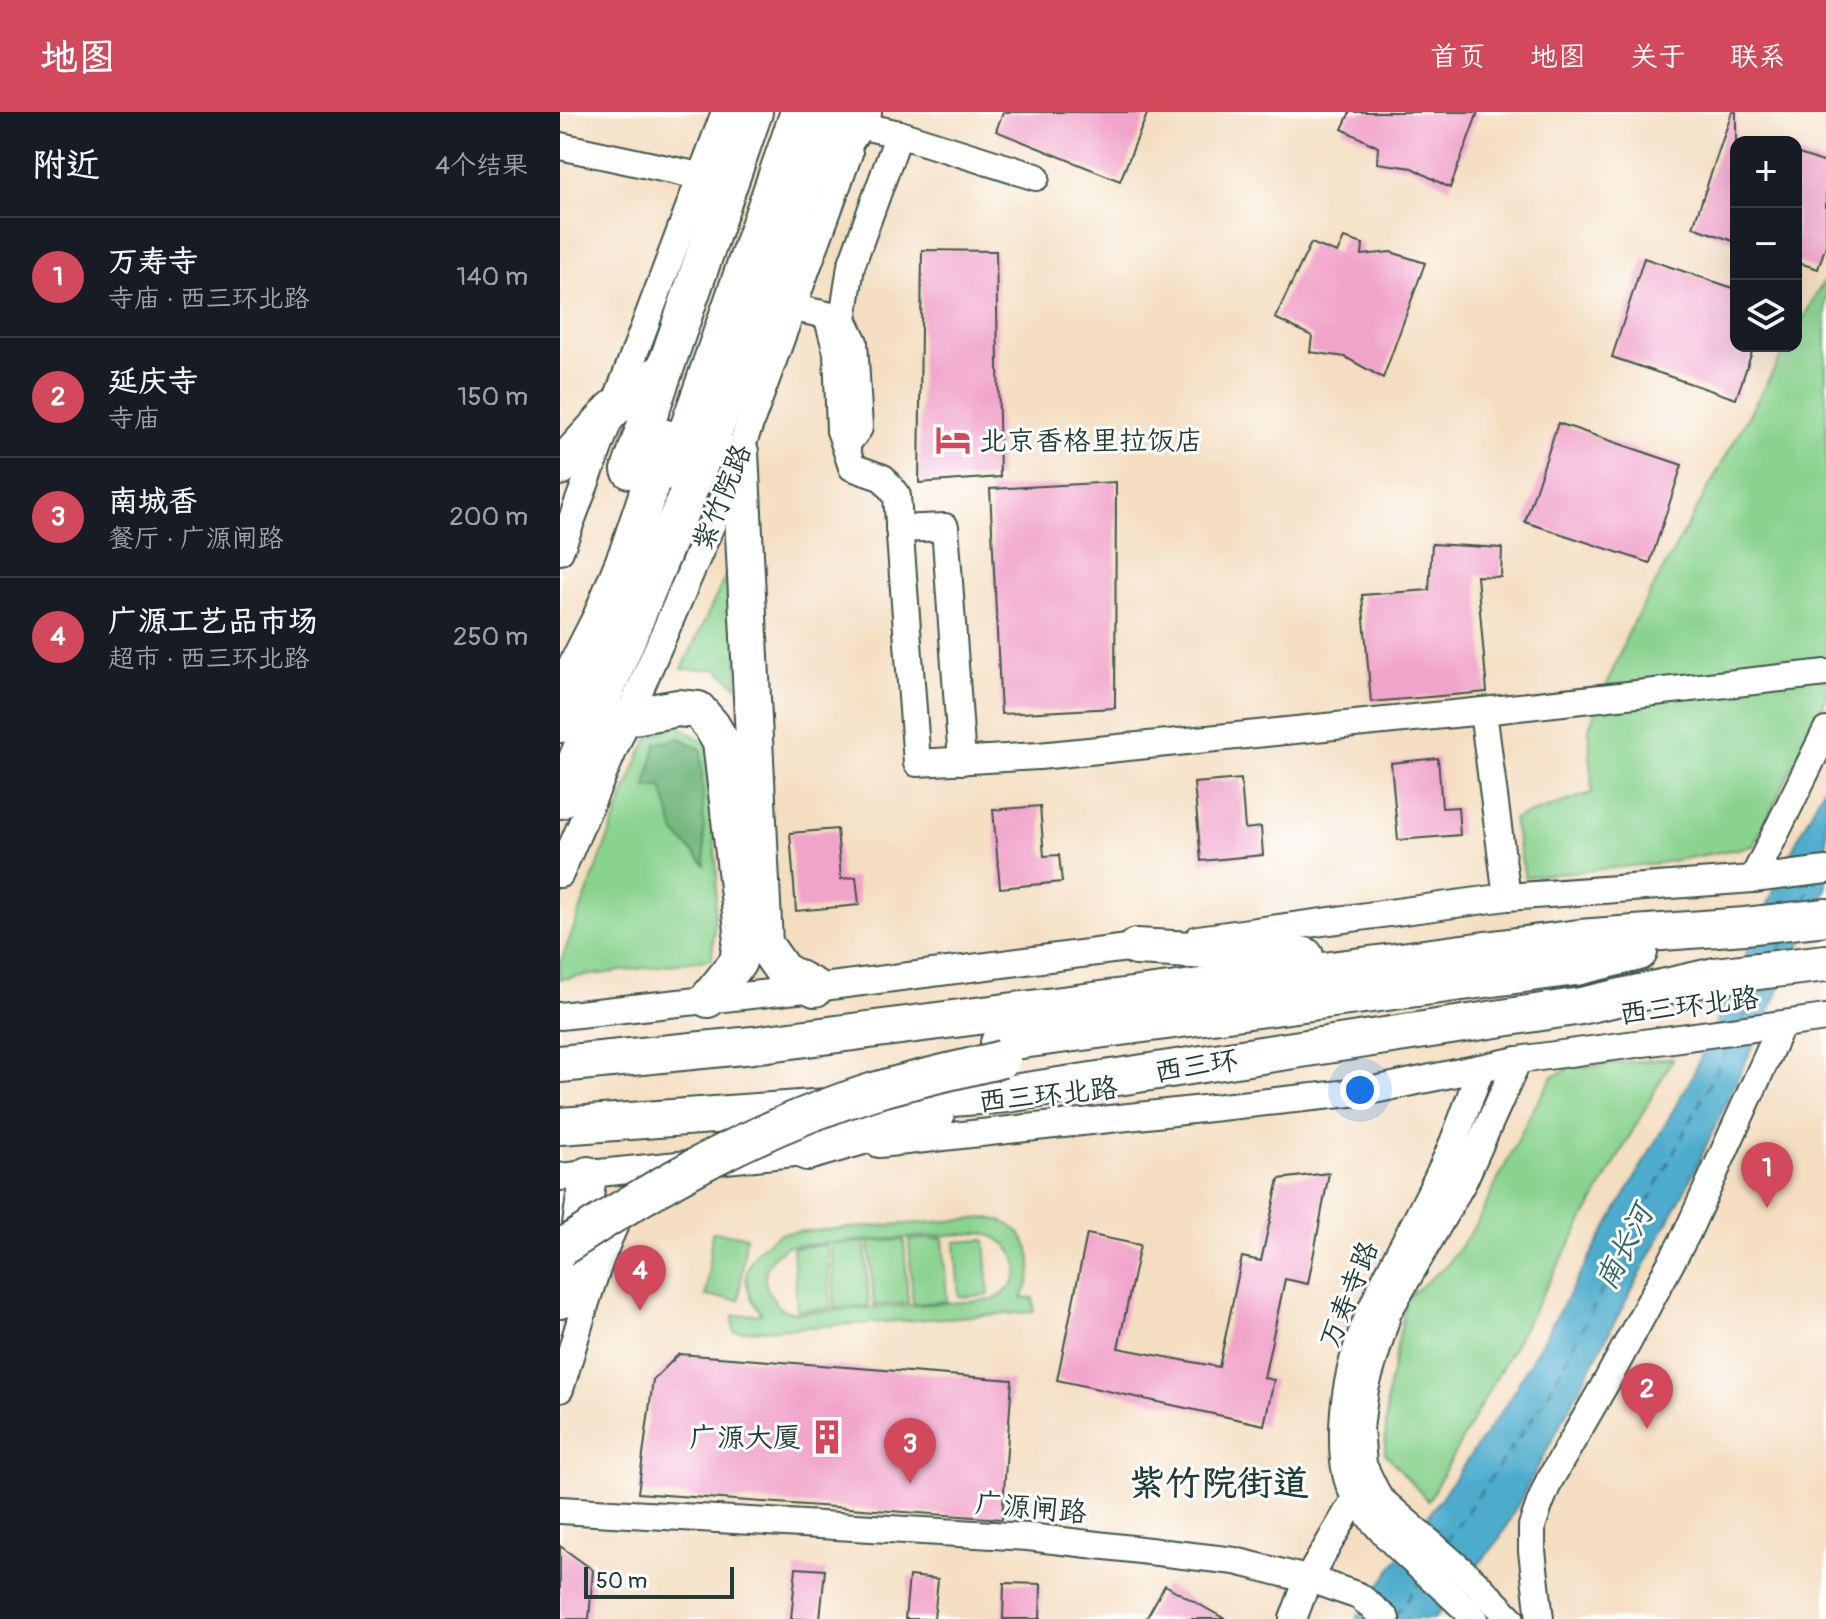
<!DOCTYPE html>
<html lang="zh">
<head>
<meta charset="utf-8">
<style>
	:root { --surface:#171b24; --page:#242831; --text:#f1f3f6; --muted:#9ea1a6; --line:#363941; --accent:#d1495b }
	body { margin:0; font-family:Pangolin,"LXGW WenKai TC",sans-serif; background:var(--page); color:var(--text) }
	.controls { position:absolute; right:24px; top:24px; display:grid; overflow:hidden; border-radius:16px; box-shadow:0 8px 32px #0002 }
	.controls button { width:72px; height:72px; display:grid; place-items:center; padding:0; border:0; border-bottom:2px solid var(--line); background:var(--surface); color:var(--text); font:40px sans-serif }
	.scale { position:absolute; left:24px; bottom:20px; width:150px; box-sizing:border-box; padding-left:8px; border:4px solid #1f3d34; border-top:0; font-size:22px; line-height:28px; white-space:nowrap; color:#1f3d34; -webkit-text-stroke:6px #fff; paint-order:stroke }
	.you { position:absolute; left:800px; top:978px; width:28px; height:28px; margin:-20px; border:6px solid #fff; border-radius:50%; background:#1a73e8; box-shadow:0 0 0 12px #1a73e833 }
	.badge { display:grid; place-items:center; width:52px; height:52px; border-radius:50%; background:var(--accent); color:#fff; font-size:26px; font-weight:700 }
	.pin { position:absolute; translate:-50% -66px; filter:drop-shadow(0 2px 4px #0008) }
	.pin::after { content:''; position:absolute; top:42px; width:28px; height:24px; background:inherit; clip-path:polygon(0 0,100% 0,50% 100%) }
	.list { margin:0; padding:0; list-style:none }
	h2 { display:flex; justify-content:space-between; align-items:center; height:104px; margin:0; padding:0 32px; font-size:34px }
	h2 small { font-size:26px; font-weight:400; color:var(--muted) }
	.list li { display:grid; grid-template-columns:52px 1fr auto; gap:24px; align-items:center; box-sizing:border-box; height:120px; padding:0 32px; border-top:2px solid var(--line) }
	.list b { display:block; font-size:30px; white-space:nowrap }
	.list p { margin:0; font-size:26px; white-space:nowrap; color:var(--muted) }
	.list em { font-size:26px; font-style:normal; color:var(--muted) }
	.icon { flex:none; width:44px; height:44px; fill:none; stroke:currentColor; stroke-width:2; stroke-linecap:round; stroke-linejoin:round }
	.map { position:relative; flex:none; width:1266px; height:1507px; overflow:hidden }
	header { display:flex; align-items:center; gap:48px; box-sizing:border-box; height:112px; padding:0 40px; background:var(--accent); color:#fff }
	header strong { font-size:38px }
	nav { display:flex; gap:44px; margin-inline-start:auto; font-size:28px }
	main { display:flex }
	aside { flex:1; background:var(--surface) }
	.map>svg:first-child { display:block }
</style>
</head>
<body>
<header>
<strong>地图</strong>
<nav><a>首页</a><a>地图</a><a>关于</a><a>联系</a></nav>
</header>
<main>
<aside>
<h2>附近<small>4个结果</small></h2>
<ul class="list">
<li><span class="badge">1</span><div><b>万寿寺</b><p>寺庙 · 西三环北路</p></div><em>140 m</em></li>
<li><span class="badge">2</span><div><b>延庆寺</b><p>寺庙</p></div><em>150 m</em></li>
<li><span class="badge">3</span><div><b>南城香</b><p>餐厅 · 广源闸路</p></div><em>200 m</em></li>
<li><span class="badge">4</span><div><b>广源工艺品市场</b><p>超市 · 西三环北路</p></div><em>250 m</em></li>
</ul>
</aside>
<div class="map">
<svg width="1266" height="1507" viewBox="0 0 1266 1507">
	<rect width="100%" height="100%" fill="#fff"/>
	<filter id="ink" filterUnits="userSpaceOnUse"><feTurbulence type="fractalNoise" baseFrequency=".0125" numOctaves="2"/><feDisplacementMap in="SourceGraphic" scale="16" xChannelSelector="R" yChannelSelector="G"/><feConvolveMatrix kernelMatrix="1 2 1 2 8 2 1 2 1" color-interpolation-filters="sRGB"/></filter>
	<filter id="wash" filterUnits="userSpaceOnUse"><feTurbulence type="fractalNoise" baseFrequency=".006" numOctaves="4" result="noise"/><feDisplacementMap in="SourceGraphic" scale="32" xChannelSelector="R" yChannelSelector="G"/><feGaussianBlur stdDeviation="1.8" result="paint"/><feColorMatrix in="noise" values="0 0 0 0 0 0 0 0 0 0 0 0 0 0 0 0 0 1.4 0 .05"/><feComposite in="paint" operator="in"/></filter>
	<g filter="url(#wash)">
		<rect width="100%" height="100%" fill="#f4dec1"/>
		<!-- green -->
		<g fill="#8ad38f" stroke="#548862" stroke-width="2" fill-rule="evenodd">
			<path d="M1266,165V588L1193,734L1100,751L965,765L953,707L1032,681L1029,616L1069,519L1227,234H1236V219Z"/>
			<path d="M177,440V574L157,557H122Z"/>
			<path d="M117,613L147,632L157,764L152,847L0,867V852L81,640L90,625Z"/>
			<path d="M1113,946L868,1389L825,1341L827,1284L847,1186L887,1153L917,1111L971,1001L993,964L1010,956Z"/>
			<path d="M428,1106C471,1112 481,1152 462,1186H473L474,1200L174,1220L173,1204L202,1202C174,1167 186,1141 221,1121ZM419,1121C442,1123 467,1145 453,1171C449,1178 441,1183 434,1188L236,1201L221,1197C199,1172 198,1154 227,1134Z"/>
			<path d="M152,1120L186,1124L179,1188L146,1184Z"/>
			<path d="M383,1126L387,1189L353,1192L349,1128Z"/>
			<path d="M344,1128L348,1191L314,1193L309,1130Z"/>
			<path d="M425,1128L429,1183L399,1185L395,1130Z"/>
			<path d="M305,1130L309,1194L275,1196L271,1132Z"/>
			<path d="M267,1133L271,1196L237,1199L233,1135Z"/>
		</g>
		<!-- forest -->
		<path fill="#6fb57a" stroke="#477957" stroke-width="2" d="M120,626L141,637L145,753L115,721L102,675L86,676L96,632Z"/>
		<!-- water -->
		<path fill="#4daccc" stroke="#367480" stroke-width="2" d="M1266,671V778L1129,1070L939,1428L874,1507H796L947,1291L1131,967L1230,742Z"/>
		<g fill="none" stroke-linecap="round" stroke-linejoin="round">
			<!-- ferry -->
			<g stroke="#2f6469" stroke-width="2" stroke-dasharray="10 8" stroke-linecap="butt">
				<path d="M1244,789L1252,773"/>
				<path d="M1219,838L1225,826"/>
				<path d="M1184,906L1199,876"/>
				<path d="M886,1430L985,1288L1170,933"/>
				<path d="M836,1503L858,1472"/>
			</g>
		</g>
		<g id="blocks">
			<!-- building -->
			<g fill="#f1a4ca">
				<path d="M443,0H588L560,69L436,19Z"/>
				<path d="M790,0H918L890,76L852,56L817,51L818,35L782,17Z"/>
				<path d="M1172,0H1176V130L1133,115Z"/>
				<path d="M1236,41L1266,51V133L1258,157L1236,150Z"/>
				<path d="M784,126L803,132L802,143L831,140L865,151L823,266L785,245L750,240L752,224L715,206L751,131L777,141Z"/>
				<path d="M362,138L436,139L440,365L359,371Z"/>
				<path d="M1084,146L1176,177V234H1194L1176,287L1052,245Z"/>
				<path d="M998,311L1122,353L1090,451L965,410Z"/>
				<path d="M556,370L555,596L441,602L430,377Z"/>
				<path d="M872,432L942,436L941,465L917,464L927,580L811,590L802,483L869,478Z"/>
				<path d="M878,646L882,696L898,695L900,723L838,728L831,651Z"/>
				<path d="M681,667L685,717L701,715L703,743L641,749L634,671Z"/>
				<path d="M480,694L484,744L499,743L502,770L440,776L433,698Z"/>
				<path d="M277,717L281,767L296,765L299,793L236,799L230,721Z"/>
				<path d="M769,1061L748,1172L725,1167L704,1266L714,1268L704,1313L497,1268L527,1122L580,1133L558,1236L659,1255L682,1145L701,1149L719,1067Z"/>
				<path d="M119,1242L452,1268L442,1407L78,1381L93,1268Z"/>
				<path d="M0,1434L33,1458L29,1507H0Z"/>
				<path d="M236,1456L265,1458L260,1507H231Z"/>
				<path d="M349,1464L378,1467L374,1507H345Z"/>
				<path d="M444,1471L481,1472L480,1507H443Z"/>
				<path d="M605,1473L665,1507H586Z"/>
			</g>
		</g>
	</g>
	<g filter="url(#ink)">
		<use href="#blocks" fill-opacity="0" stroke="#3f5549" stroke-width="2"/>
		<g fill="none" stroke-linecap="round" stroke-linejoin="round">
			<!-- minor casing -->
			<g stroke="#3f5549" stroke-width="30">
				<g id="minor">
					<path d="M339,22L476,65"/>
					<path d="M0,34L158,68"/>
					<path d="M234,196L267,203L277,240L280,318L292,355L323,366L337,384L357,651L479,644L923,599"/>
					<path d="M280,318L289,329L299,316L294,230L283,207L291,154L339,22L298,13"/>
					<path d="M339,417L385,415L402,649"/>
					<path d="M0,439L165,0"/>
					<path d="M0,762L162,388L289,41"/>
					<path d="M1193,767L1266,619"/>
					<path d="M947,785L923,599L1266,561"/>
					<path d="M638,827L947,785L1193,767L1266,758"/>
					<path d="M0,904L255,876L591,833"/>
					<path d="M319,1032L809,979L958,948L1266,906"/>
					<path d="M0,1065L264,1038"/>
					<path d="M0,1277C19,1216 34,1152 63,1096"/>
					<path d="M0,1398L468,1425L675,1449L755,1469L799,1484L826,1507"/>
					<path d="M733,1507L748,1467L796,1385"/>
					<path d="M915,1507C877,1466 821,1429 793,1381C785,1367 783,1344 783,1328C781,1222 840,1148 881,1058C897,1025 908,990 921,956"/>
					<path d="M951,1507L915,1470L819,1386L803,1353L800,1316L805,1277L828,1200L903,1070L958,948"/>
					<path d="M980,1507L972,1439V1414L980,1391L989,1369L1048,1267L1127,1121L1221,914"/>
				</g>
			</g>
			<!-- highway casing -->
			<g stroke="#3f5549" stroke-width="40">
				<g id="highway">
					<path d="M266,59L303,0"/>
					<path d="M180,340L204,832L223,859L255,876"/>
					<path d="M0,355L53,297L105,257"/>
					<path d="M70,358L194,0"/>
					<path d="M113,360L239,0"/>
					<path d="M8,571L41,506L69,437L106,326"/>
					<path d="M0,612L36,552"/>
					<path d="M21,640L68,605L118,596L138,598L151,613L161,630L183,818L178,850L148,887"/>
					<path d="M0,688L172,275L271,0"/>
					<path d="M576,835L745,844"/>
					<path d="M439,931L1016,855L1079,840"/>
					<path d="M0,952L193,933L1019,826L1185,814L1266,805"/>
					<path d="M0,1014L447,982L1021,894L1155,864L1266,851"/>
					<path d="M247,1040L376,1003"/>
					<path d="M0,1188L18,1134L28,1063"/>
				</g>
			</g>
			<!-- minor -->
			<use href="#minor" stroke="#fff" stroke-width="26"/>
			<!-- highway -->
			<use href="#highway" stroke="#fff" stroke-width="36"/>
			<!-- highway-bridge casing -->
			<g stroke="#3f5549" stroke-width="40" stroke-linecap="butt">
				<path id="highway-bridge" d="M0,1137C97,1072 199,1015 311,980C354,967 399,958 442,947"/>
			</g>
			<!-- highway-bridge -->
			<use href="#highway-bridge" stroke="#fff" stroke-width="36"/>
		</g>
	</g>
	<!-- icons -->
	<defs>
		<g id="hotel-bare" transform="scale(2.76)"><path d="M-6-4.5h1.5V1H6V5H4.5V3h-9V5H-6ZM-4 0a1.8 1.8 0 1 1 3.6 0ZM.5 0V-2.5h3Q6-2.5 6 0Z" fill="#d1495b" stroke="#fff" stroke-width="2.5" paint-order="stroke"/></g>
		<g id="building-bare" transform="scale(2.76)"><path d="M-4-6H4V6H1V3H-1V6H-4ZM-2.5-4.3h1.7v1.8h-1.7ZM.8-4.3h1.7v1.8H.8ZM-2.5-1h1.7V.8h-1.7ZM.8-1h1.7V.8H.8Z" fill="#d1495b" stroke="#fff" stroke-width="2.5" paint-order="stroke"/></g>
	</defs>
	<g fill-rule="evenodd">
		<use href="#hotel-bare" x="393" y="328"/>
		<use href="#building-bare" x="267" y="1325"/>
	</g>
	<g text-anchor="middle" stroke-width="6" stroke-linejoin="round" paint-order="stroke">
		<!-- poi labels -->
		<g font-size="28" fill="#1f3d34" stroke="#fff" text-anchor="start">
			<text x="419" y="338">北京香格里拉饭店</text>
			<text x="241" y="1335" text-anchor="end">广源大厦</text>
		</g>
		<!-- street labels -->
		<g font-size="28" fill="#1f3d34" stroke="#fff">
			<text transform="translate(161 385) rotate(-68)" y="10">紫竹院路</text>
			<text transform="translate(1129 893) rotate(-7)" y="10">西三环北路</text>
			<text transform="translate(636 953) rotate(-9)" y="10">西三环</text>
			<text transform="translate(488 982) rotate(-6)" y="10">西三环北路</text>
			<text transform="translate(788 1182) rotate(-68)" y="10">万寿寺路</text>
			<text transform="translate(471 1395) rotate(5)" y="10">广源闸路</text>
		</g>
		<!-- water labels -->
		<g font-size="30" font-style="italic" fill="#2f6469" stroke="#fff">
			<text transform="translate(1064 1135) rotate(-63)" y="10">南长河</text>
		</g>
		<!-- district labels -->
		<g font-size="36" font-weight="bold" fill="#1f3d34" stroke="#fff">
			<text x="659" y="1383">紫竹院街道</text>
		</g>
	</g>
</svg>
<div class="controls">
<button>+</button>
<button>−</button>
<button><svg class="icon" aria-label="layers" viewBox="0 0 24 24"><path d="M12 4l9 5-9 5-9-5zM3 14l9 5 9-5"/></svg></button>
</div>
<div class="scale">50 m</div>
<div class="you"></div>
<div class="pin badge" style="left:1207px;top:1096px">1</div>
<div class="pin badge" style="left:1087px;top:1317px">2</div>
<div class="pin badge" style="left:350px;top:1372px">3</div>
<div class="pin badge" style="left:80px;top:1199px">4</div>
</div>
</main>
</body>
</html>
